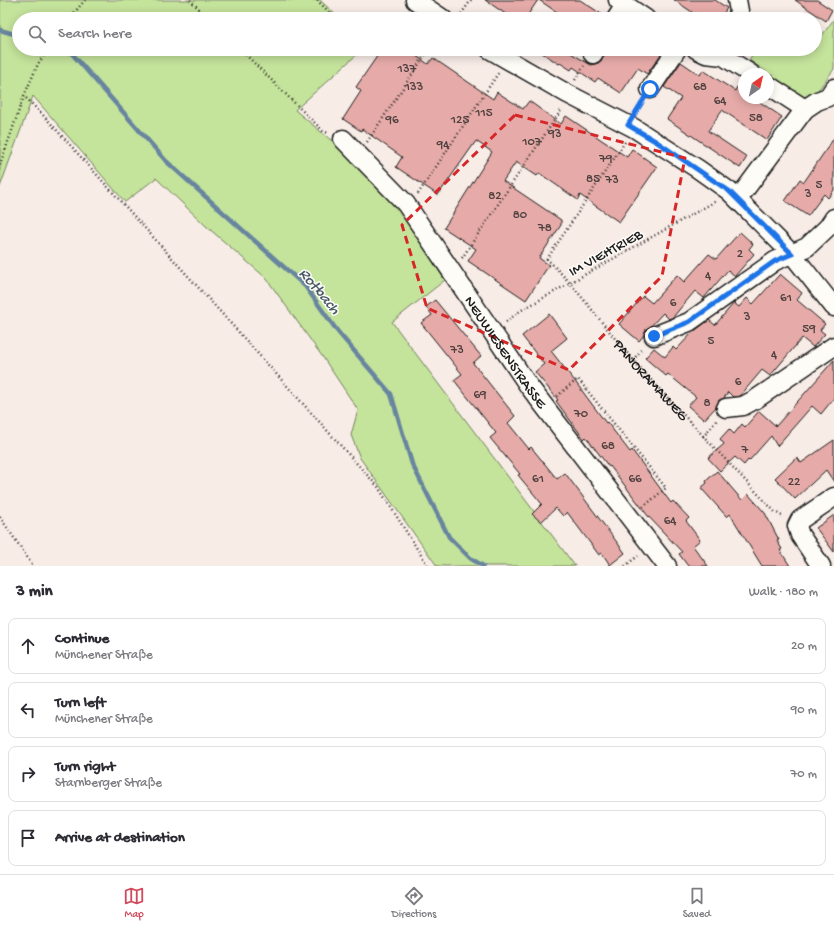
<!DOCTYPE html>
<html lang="en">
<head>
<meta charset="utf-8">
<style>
	:root { --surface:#fff; --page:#f7f7f7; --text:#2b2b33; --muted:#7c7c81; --line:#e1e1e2; --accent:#d1495b }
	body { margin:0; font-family:"Gochi Hand",sans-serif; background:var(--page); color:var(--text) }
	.compass { position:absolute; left:738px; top:68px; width:36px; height:36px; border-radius:50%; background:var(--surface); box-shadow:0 2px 10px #0003; rotate:34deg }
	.stop { position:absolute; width:12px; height:12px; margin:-9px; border:3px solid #1a73e8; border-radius:50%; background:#fff }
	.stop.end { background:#1a73e8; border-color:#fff; box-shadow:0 1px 4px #0008 }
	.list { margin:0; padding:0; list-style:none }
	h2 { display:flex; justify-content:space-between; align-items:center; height:52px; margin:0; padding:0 16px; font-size:17px }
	h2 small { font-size:13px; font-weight:400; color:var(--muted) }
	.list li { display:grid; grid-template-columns:26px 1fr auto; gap:12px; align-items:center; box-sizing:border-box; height:56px; margin:0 8px 8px; padding:0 8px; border:1px solid var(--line); border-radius:8px }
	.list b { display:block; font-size:15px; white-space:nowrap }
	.list p { margin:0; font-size:13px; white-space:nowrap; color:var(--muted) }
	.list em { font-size:13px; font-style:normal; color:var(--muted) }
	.icon { flex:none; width:22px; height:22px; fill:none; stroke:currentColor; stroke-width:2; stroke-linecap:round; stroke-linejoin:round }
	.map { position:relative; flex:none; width:834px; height:566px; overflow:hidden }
	.search { position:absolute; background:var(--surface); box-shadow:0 2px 10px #0003; left:12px; right:12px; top:12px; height:44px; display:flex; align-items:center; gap:10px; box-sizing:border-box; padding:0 14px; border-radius:22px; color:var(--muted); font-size:15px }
	.sheet { height:308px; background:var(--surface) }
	nav { display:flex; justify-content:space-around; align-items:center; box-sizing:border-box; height:56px; border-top:1px solid var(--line); background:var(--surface); font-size:11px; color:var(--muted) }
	nav a { display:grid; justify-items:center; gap:2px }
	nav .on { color:var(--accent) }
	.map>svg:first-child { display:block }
</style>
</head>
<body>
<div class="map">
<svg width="834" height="566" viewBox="0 0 834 566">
	<rect width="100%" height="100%" fill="#f8ece7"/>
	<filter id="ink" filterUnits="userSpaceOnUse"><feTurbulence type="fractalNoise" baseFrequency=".025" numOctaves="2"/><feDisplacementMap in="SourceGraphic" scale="8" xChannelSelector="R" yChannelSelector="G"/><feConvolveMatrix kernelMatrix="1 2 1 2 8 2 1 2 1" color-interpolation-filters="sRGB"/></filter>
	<g filter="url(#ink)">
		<!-- green -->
		<g fill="#c4e39b" stroke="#70805c">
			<path d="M0,0H320L340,19H19V49H363L295,110L357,162L400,210L445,280L392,322L575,566H437L360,458L351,435L358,410L322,356L266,278L206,226L156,178L125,202L33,96L0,187Z"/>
			<path d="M834,19V69L819,89L806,99L749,60L756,49H815V45Z"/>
		</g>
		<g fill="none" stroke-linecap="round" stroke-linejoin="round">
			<!-- stream -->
			<g stroke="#68859f" stroke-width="4.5">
				<path d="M0,30L14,34L19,33"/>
				<path d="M68,49L166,161L305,286L338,332L391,394L412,464L449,537L470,558L483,566"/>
			</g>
		</g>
		<!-- building -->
		<g fill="#e6aba8" stroke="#1c1c1c">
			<path d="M485,0H538L525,19H513Z"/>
			<path d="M539,0H580L606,17V19H567Z"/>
			<path d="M674,0H715L727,8L720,19H687L692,12Z"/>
			<path d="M795,0H817L832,10L826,21Z"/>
			<path d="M382,49H406L428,64L433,58L493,99L497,92L523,109L529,101L561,124L566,116L627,157L632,149L657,167L619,222L580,195L578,200L539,173L537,176L516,162L503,181L561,220V225L539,258L549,265L526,300L468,261L476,249L444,228L492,152L476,141L438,195L396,167L402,157L362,129L361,131L343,119L361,91L356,87Z"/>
			<path d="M536,49H564L591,65L598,63L602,60L606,49L664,50L647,74L638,68L621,93L598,78L595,82L573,67L571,70L560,63L559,64Z"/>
			<path d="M681,62L700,75L703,70L735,91L737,87L744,92V98H754L782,117L767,140L722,110L708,131L747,157L740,168L667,119L681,98L664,87Z"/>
			<path d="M834,138V190L828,198L824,194L808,216L785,201L800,179L804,182Z"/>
			<path d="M740,232L753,244L749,249L754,254L735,276L728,270L704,298L695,291L673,317L669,319L663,313L651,326L646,329L644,335L639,341L619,324L643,296L652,303L677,275L684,282L709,254L716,259Z"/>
			<path d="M780,274L802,293L797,300L825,324L820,330L825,334L813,347L802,338L770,376L762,370L740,396L733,397L728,392L724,398L719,400L716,407L704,420L688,406L696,397L668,374L666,376L645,358L654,348L665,357L673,347L676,350L693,332L709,320L715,325L734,303L739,307L747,298L753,304Z"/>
			<path d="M435,300L481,356L473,363L515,416L508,423L529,449L531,447L557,479L565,473L625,553L610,565L602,553L599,555L567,512L563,516L556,508L541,522L532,514L542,504L518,475L520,474L490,438L496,433L454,380L462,374L421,323L432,315L426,307Z"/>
			<path d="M549,314L567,338L551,351L574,380L606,423L607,422L630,452L632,450L671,503L673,501L689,518L686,521L700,540L693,546L708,566H688L679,554L682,552L648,516L610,466L609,467L586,437L584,439L556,401L558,400L535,372L544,364L522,336Z"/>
			<path d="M834,360V398L821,414L812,406L777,446L771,436L749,461L748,460L744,465L735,457L720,471L708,458L724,444L720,439L729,429L734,434L742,424L745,427L759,411L776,426Z"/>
			<path d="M834,440V482L826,470L795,499L775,478L797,457L801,463Z"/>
			<path d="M717,471L742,500L748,494L765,513L779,540L777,541L782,549L780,550L790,566H762L730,514L727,517L701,488L707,483L706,481Z"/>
			<path d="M834,515V552L816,528Z"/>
		</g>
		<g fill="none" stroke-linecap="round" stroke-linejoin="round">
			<!-- minor casing -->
			<g stroke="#1c1c1c" stroke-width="21">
				<g id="minor">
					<path d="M415,0L443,19"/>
					<path d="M618,0L646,19"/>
					<path d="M737,0L739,11L737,19"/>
					<path d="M616,19L625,5"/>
					<path d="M489,49L566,93L634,128L698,169L729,191L792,254L834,307"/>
					<path d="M696,49L706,54L723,56L751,74"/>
					<path d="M593,54L596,49"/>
					<path d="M768,85L805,109"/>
					<path d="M650,89L677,49"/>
					<path id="s2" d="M343,139L406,204L528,385L667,566"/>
					<path d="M738,199L805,109L817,101L828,97L834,88"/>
					<path d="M654,336L689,322L775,261L807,247L828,227L834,218"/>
					<path d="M726,408L743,406L756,399L834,346"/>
					<path d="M821,566L800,535L797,526L800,520L834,497"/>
				</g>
			</g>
			<!-- path -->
			<g stroke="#1c1c1c" stroke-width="2.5" stroke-dasharray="1 3" stroke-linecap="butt">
				<path d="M190,0L209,19"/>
				<path d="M317,0L336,19"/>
				<path d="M459,17L471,0"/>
				<path d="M69,19L85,0"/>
				<path d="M240,49L323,131L328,133"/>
				<path d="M575,80L584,66"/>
				<path d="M24,96L38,64L48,49"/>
				<path d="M636,111L642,102"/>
				<path d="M367,142L429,49"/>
				<path id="s1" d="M625,142L547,259C579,290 604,327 634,361C680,412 728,462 775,512L784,517"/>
				<path d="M0,165L24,96L44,116L378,487L428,566"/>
				<path d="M418,194L499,72"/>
				<path d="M462,258L562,109"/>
				<path d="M506,322L520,311L716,201"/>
				<path d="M633,360L643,348"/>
				<path d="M557,396L578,379L666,488L642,508"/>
				<path d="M703,437L717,420"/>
				<path d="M0,517L33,566"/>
				<path d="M625,566L638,556"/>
			</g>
			<!-- minor -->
			<use href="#minor" stroke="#fdfcf7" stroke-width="18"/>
		</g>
	</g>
	<g fill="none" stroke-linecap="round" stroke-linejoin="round" filter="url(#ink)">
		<!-- route -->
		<path stroke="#1a73e8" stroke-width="5" d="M650,89L628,125L657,142L729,191L792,254L775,261L689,322L654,336"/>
	</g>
	<!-- marked area -->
	<path fill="none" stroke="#d62828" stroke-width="3" stroke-dasharray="8 5" stroke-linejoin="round" d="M515,115L685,158L662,276L569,370L427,308L402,225Z"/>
	<g text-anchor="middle" stroke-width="3" stroke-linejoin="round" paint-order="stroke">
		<!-- number labels -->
		<g font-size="13" fill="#4e403f">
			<text x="407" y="72">137</text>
			<text x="414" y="90">133</text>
			<text x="700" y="90">68</text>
			<text x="720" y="104">64</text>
			<text x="484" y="116">115</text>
			<text x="756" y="121">58</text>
			<text x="392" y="123">96</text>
			<text x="460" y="123">125</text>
			<text x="555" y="137">93</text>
			<text x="532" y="145">107</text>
			<text x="443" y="148">94</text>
			<text x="606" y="162">79</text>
			<text x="593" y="182">85</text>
			<text x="612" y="183">73</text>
			<text x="819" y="188">5</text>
			<text x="808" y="197">3</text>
			<text x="495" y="199">82</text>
			<text x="520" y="218">80</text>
			<text x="545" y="231">78</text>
			<text x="740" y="257">2</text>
			<text x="708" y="279">4</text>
			<text x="786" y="301">61</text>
			<text x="673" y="306">6</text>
			<text x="747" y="320">3</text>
			<text x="809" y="332">59</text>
			<text x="711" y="344">5</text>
			<text x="457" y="353">73</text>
			<text x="774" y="358">4</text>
			<text x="738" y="385">6</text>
			<text x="480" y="398">69</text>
			<text x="707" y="406">8</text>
			<text x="581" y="417">70</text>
			<text x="608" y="449">68</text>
			<text x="745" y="453">7</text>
			<text x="538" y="482">61</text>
			<text x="635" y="482">66</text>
			<text x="794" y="485">22</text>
			<text x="670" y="524">64</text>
		</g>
		<!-- street labels -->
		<g font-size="15" fill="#1c1c1c" stroke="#fdfcf7">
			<text transform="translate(605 252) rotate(-29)" y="5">IM VIEHTRIEB</text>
			<text dy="5" stroke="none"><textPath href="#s2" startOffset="269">NEUWIESENSTRASSE</textPath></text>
			<text dy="5" stroke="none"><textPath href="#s1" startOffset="300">PANORAMAWEG</textPath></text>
		</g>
		<!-- water labels -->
		<g font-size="16" font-style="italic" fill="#485968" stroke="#fdfcf7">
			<text transform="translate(321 290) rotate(50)" y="6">Rotbach</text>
		</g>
	</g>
</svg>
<svg class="compass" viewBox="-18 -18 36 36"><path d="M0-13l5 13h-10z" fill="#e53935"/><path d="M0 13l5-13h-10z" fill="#7c7c81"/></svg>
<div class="stop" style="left:650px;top:89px"></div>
<div class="stop end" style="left:654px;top:336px"></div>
<div class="search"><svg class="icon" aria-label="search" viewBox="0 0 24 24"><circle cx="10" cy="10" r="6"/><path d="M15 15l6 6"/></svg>Search here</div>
</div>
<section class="sheet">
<h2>3 min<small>Walk · 180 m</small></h2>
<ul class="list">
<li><svg class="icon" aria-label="ahead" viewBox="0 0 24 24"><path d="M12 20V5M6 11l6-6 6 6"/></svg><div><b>Continue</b><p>Münchener Straße</p></div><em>20 m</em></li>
<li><svg class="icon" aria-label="left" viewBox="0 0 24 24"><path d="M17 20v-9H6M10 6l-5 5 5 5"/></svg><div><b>Turn left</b><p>Münchener Straße</p></div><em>90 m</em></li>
<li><svg class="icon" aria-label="right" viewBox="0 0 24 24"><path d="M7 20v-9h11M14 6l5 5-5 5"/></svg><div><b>Turn right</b><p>Starnberger Straße</p></div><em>70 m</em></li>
<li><svg class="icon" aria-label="arrive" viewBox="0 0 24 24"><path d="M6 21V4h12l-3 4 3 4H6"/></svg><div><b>Arrive at destination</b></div></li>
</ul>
</section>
<nav>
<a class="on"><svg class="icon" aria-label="map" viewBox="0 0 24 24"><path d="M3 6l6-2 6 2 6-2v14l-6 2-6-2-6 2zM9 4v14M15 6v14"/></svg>Map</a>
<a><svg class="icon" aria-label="directions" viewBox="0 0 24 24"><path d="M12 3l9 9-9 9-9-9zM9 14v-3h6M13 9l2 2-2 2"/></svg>Directions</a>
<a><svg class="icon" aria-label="saved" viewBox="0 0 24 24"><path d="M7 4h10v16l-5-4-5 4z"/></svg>Saved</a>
</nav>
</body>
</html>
